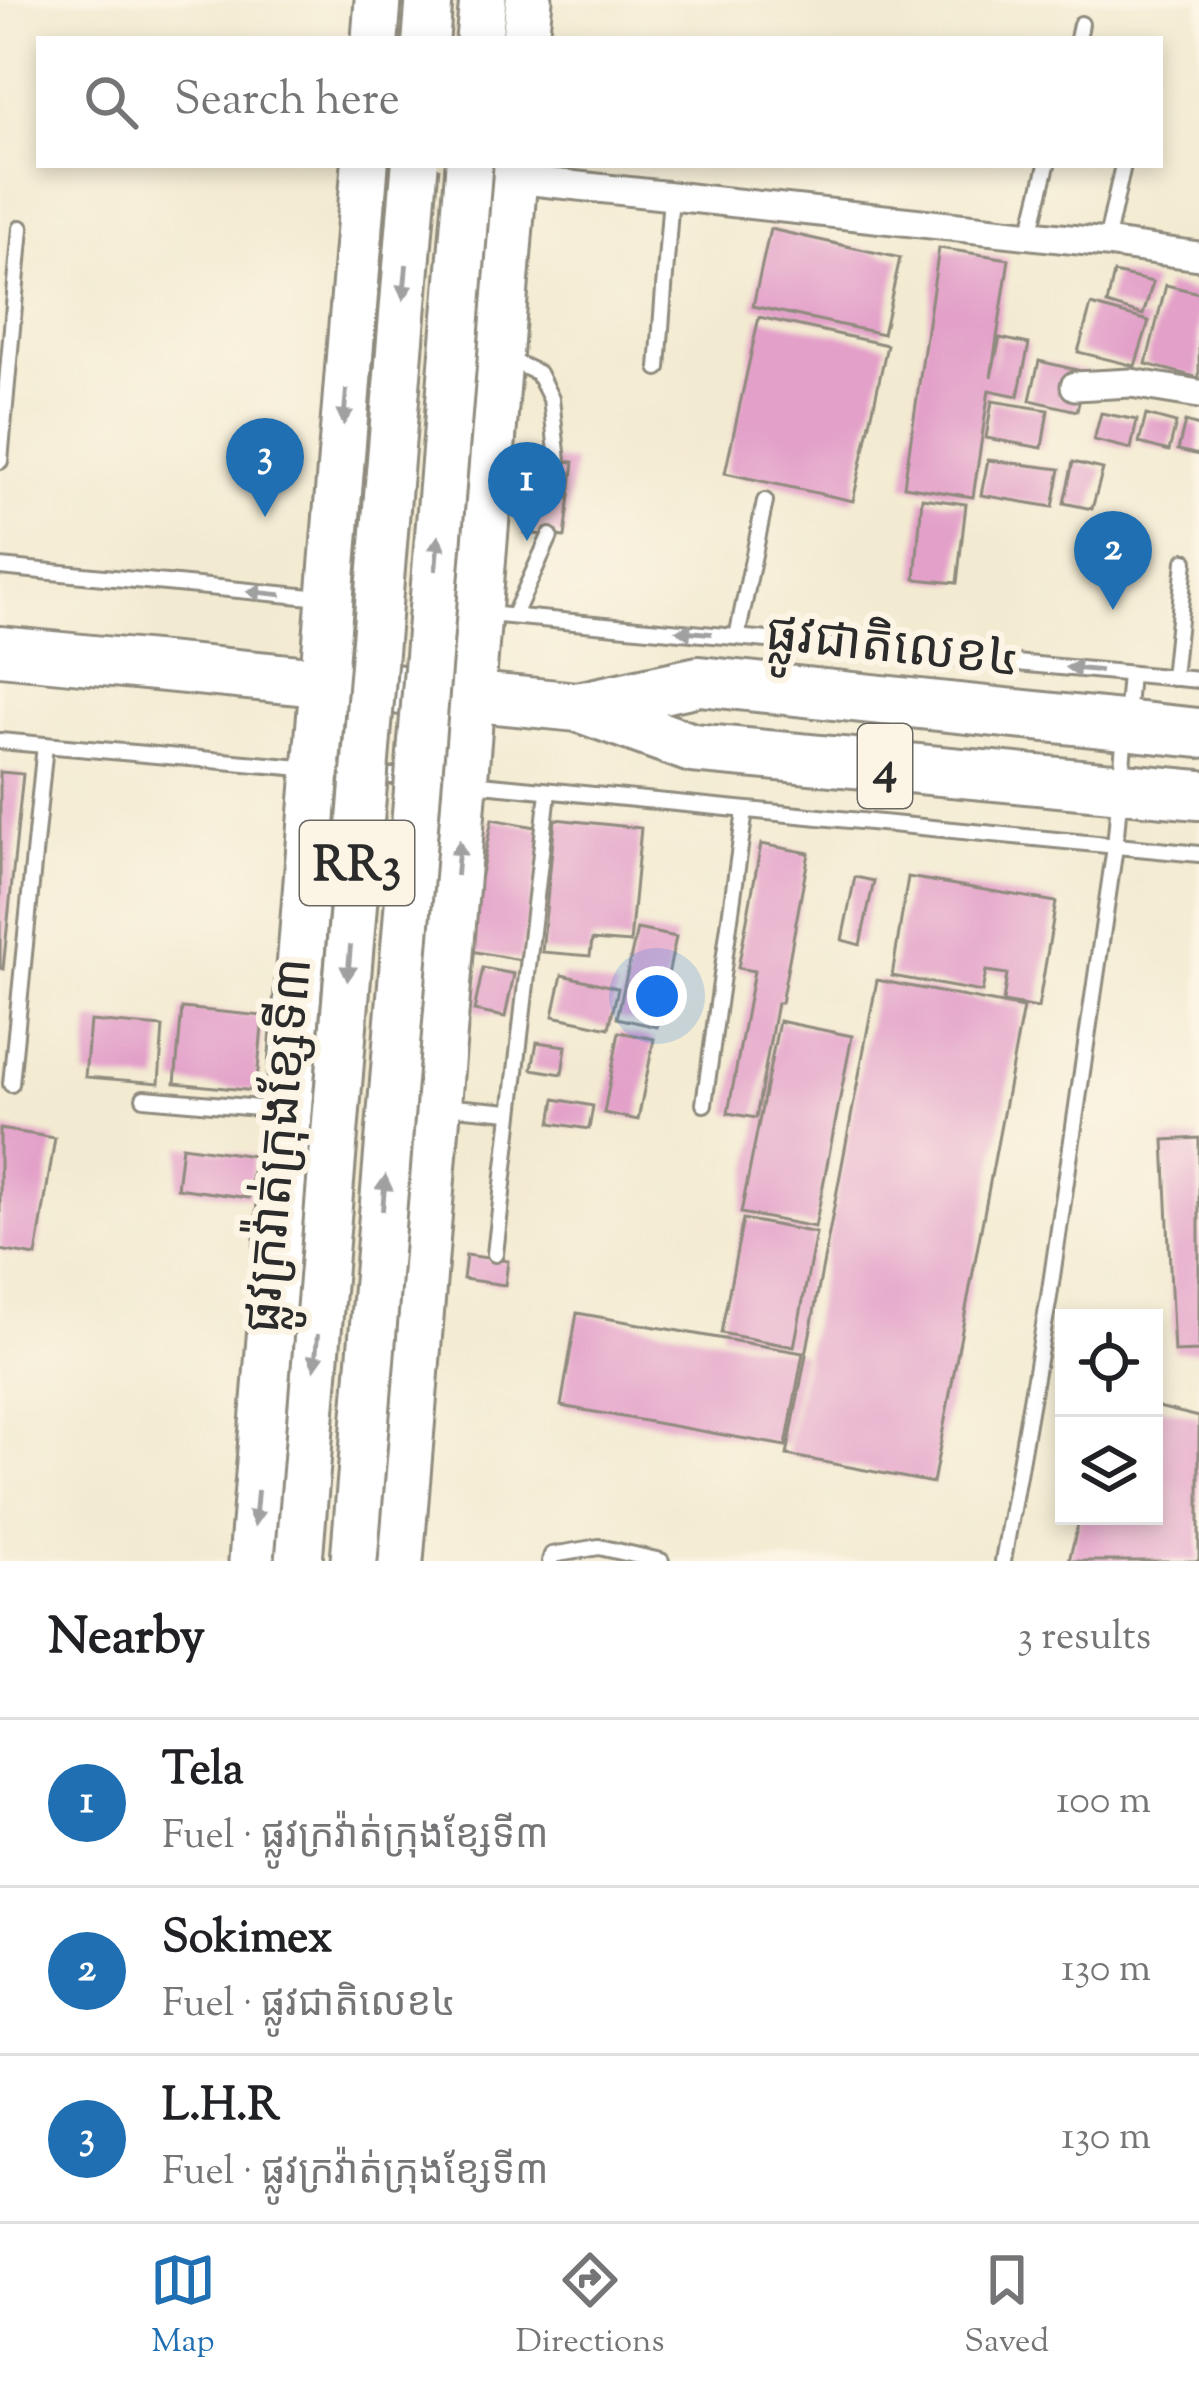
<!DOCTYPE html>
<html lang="en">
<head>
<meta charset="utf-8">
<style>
	:root { --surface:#fff; --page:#f2f2f2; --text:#202124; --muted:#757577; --line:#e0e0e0; --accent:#1f6fb2 }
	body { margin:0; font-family:"Sorts Mill Goudy","Noto Sans Khmer",serif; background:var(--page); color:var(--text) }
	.controls { position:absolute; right:36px; bottom:36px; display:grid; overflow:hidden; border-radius:0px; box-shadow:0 6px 18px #0003 }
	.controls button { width:108px; height:108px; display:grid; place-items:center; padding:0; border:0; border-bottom:3px solid var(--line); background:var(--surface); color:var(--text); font:60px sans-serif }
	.you { position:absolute; left:657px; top:996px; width:42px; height:42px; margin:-30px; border:9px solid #fff; border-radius:50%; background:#1a73e8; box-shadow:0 0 0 18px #1a73e833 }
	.badge { display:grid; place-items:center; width:78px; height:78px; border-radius:50%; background:var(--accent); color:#fff; font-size:39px; font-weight:700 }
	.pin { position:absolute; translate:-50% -99px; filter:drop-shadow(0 3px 6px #0008) }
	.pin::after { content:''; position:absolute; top:63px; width:42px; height:36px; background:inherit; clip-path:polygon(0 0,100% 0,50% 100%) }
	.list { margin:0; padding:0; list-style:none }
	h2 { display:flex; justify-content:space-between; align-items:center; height:156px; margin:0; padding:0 48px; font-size:51px }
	h2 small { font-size:39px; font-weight:400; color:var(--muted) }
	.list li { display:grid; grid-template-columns:78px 1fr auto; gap:36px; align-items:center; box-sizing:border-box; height:168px; padding:0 48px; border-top:3px solid var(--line) }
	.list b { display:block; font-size:45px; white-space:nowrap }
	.list p { margin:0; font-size:39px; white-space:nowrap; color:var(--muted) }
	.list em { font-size:39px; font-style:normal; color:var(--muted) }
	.icon { flex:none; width:66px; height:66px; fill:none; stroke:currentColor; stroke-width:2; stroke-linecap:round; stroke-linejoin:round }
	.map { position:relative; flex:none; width:1199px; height:1561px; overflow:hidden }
	.search { position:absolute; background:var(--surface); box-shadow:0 6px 18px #0003; left:36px; right:36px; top:36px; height:132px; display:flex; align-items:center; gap:30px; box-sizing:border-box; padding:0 42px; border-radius:0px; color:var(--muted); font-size:45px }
	.sheet { height:660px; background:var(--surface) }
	nav { display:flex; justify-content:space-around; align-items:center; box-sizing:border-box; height:168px; border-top:3px solid var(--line); background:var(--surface); font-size:33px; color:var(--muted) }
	nav a { display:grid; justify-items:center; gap:6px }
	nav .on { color:var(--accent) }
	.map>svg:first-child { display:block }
</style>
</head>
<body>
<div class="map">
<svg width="1199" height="1561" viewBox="0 0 1199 1561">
	<rect width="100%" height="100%" fill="#fcf5e5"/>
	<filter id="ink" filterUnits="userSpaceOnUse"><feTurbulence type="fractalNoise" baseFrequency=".00833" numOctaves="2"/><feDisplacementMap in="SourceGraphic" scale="24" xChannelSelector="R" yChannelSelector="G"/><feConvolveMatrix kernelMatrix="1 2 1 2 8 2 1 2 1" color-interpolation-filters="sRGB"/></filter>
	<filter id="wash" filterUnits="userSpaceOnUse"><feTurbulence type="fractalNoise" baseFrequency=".004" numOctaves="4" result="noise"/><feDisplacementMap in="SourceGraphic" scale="48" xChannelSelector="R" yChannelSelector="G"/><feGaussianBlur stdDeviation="2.7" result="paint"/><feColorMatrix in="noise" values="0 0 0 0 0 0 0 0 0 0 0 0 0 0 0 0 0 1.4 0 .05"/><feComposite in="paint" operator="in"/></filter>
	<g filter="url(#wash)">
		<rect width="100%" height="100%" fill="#f3ebd1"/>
		<g id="blocks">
			<!-- building -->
			<g fill="#e3a0c9">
				<path d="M770,229L900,258L883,334L753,306Z"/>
				<path d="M939,248L1009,259L991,377L1000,338L1029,344L1018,396L989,390L973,497L904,486Z"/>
				<path d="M1114,273L1153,282L1143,315L1107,304Z"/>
				<path d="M1166,285L1199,293V378L1146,364Z"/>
				<path d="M1091,305L1149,321L1135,366L1078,352Z"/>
				<path d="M759,317L887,345L853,501L725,473Z"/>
				<path d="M1039,361L1086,372L1077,411L1030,400Z"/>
				<path d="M992,401L1048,410L1042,448L986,438Z"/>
				<path d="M1101,413L1137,420L1131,449L1094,440Z"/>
				<path d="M1146,415L1176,423L1169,451L1139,443Z"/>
				<path d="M1185,422L1199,426V455L1178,450Z"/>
				<path d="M534,458L574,462L565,537L525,533Z"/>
				<path d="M988,460L1060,469L1053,507L981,495Z"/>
				<path d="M1073,462L1103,469L1092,509L1064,503Z"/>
				<path d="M922,498L966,504L957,583L915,579Z"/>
				<path d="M0,772L23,774L3,969L0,968Z"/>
				<path d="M492,819L546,829L520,960L466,950Z"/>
				<path d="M555,819L641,828L630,943L592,940L590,956L542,952Z"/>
				<path d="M761,844L809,853L781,1003H777L756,1118L728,1113L754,971L738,968Z"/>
				<path d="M855,877L874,881L860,945L842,940Z"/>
				<path d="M908,877L1056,902L1038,1008L1003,1002L1007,974L986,971L982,992L892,976Z"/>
				<path d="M637,929L676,937L657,1027L617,1018Z"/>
				<path d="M483,968L514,974L505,1017L474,1011Z"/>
				<path d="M562,975L618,988L609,1028L553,1016Z"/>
				<path d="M877,980L1023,1008L933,1483L787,1455Z"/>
				<path d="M182,1008L263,1016L256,1091L175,1083Z"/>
				<path d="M90,1021L163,1027L159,1083L85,1077Z"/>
				<path d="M779,1021L852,1036L815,1227L741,1213Z"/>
				<path d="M619,1032L654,1039L638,1120L604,1113Z"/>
				<path d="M537,1042L566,1046L562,1074L532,1069Z"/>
				<path d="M555,1099L593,1106L589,1129L551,1123Z"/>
				<path d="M0,1129L55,1138L36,1256L0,1250Z"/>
				<path d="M1199,1138V1351L1174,1352L1164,1140Z"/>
				<path d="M182,1146L254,1156L249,1198L177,1188Z"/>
				<path d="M743,1219L816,1233L794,1347L721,1333Z"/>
				<path d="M466,1255L508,1261L505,1285L463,1279Z"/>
				<path d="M577,1313L803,1353L786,1446L561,1406Z"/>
				<path d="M1154,1406L1199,1417V1561H1069L1080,1516H1154Z"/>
			</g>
		</g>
	</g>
	<g filter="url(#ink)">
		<use href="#blocks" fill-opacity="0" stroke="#8f8b7e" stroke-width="3"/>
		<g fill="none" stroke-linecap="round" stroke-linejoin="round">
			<!-- service casing -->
			<g stroke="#8f8b7e" stroke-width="20">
				<g id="service">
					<path d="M1078,39L1081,24"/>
					<path d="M1030,234L1047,165"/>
					<path d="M1106,243L1123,165"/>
					<path d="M506,358L538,373L551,399L558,461"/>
					<path d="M658,368L671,196"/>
					<path d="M0,461L21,228"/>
					<path d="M0,567L322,598"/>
					<path d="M487,614L1199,680"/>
					<path d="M514,615L550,536"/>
					<path d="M737,637L765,501"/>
					<path d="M1173,678L1185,561"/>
					<path d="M0,741L413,778"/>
					<path d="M471,783L1199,854"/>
					<path d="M11,1084L45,745"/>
					<path d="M144,1098L282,1110"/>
					<path d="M704,1104L745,811"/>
					<path d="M442,1106L510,1112"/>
					<path d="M495,1254L548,792"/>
					<path d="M550,1561L552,1555L599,1547L661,1561"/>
					<path d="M1003,1561L1049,1297L1115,847L1130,674"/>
				</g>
			</g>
			<!-- minor casing -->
			<g stroke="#8f8b7e" stroke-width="33">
				<g id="minor">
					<path d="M514,179L1106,243L1199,256"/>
					<path d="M1075,386L1131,383L1199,394"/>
				</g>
			</g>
			<!-- primary casing -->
			<g stroke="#8f8b7e" stroke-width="51">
				<g id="primary">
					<path d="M375,39L378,0"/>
					<path d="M426,39L429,0"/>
					<path d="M479,39L483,0"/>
					<path d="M525,39L529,0"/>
					<path d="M252,1561L365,165"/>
					<path d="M400,1561L515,165"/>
				</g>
			</g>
			<!-- trunk casing -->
			<g stroke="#8f8b7e" stroke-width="54">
				<g id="trunk">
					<path d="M0,651L578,707L692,748L1199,795"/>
					<path d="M578,707L699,681L1199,733"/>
				</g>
			</g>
			<!-- service -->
			<use href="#service" stroke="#fff" stroke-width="14"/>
			<!-- minor -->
			<use href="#minor" stroke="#fff" stroke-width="27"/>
			<!-- primary -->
			<use href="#primary" stroke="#fff" stroke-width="45"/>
			<!-- trunk -->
			<use href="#trunk" stroke="#fff" stroke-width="48"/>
			<!-- primary-bridge casing -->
			<g stroke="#8f8b7e" stroke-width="51" stroke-linecap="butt">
				<g id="primary-bridge">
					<path d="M299,1561L415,165"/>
					<path d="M354,1561L469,165"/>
				</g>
			</g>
			<!-- primary-bridge -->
			<use href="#primary-bridge" stroke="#fff" stroke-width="45"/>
		</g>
		<!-- one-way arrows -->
		<defs><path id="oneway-solid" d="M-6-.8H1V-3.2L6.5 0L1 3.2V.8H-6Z" transform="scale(3)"/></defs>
		<g fill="#a0a0a0">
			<use href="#oneway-solid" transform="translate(405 282) rotate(95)"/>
			<use href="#oneway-solid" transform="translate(345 407) rotate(95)"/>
			<use href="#oneway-solid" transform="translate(437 553) rotate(-85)"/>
			<use href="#oneway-solid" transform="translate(264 593) rotate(-174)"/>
			<use href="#oneway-solid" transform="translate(694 632) rotate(-175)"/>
			<use href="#oneway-solid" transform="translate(1083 669) rotate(-175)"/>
			<use href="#oneway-solid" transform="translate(458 858) rotate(-85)"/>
			<use href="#oneway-solid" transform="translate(349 963) rotate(95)"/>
			<use href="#oneway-solid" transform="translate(384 1193) rotate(-85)"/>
			<use href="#oneway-solid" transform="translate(316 1352) rotate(95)"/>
			<use href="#oneway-solid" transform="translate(256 1508) rotate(95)"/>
		</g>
	</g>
	<g text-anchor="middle" stroke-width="12" stroke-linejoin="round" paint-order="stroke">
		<!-- shield labels -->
		<g fill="#fcf5e5" stroke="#6a6863" stroke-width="3">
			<rect x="858" y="724" width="54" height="84" rx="9"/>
			<rect x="300" y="821" width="114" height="84" rx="9"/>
		</g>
		<g font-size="48" font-weight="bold" fill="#2b2b2b">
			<text x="885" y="783">4</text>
			<text x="357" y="880">RR3</text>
		</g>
		<!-- street labels -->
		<g font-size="51" fill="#2b2b2b" stroke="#fcf5e5">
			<text transform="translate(893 644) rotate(6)" y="18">ផ្លូវជាតិលេខ៤</text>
			<text transform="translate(276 1145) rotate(-85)" y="18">ផ្លូវក្រវ៉ាត់ក្រុងខ្សែទី៣</text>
		</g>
	</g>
</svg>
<div class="controls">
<button><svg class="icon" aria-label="locate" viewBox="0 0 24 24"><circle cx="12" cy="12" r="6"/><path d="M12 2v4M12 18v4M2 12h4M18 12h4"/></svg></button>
<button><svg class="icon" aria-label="layers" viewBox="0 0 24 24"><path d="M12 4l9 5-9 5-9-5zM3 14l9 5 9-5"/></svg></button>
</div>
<div class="you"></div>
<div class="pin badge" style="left:527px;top:541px">1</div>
<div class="pin badge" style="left:1113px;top:610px">2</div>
<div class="pin badge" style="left:265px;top:517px">3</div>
<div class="search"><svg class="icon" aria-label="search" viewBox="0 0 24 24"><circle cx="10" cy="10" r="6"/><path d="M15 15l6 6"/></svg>Search here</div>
</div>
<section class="sheet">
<h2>Nearby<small>3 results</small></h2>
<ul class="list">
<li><span class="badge">1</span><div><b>Tela</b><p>Fuel · ផ្លូវក្រវ៉ាត់ក្រុងខ្សែទី៣</p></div><em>100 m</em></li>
<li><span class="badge">2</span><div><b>Sokimex</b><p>Fuel · ផ្លូវជាតិលេខ៤</p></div><em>130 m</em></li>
<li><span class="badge">3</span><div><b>L.H.R</b><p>Fuel · ផ្លូវក្រវ៉ាត់ក្រុងខ្សែទី៣</p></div><em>130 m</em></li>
</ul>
</section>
<nav>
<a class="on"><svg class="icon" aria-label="map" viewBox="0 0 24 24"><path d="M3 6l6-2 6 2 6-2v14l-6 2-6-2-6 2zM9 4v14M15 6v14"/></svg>Map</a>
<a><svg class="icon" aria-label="directions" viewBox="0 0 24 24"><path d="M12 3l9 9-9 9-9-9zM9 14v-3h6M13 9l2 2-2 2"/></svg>Directions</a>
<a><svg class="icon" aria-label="saved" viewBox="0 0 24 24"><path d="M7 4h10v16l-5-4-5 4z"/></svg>Saved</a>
</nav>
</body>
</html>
